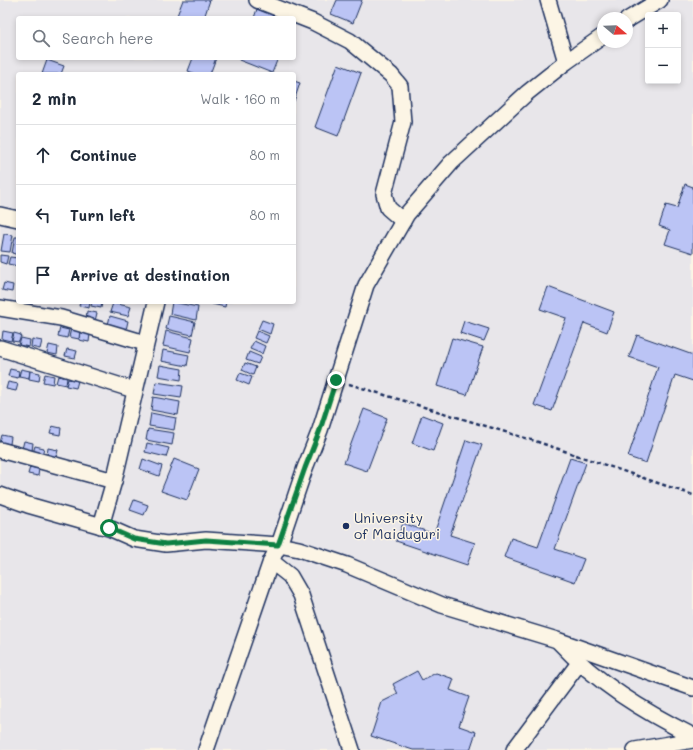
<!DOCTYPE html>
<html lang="en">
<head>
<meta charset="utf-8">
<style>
	:root { --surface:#fff; --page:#f6f6f7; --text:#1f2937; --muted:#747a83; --line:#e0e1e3 }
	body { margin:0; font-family:Mali,sans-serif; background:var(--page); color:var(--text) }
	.controls { position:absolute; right:12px; top:12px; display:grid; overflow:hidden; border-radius:4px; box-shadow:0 2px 6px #0003 }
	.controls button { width:36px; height:36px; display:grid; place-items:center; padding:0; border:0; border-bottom:1px solid var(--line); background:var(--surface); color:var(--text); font:20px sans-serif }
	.compass { position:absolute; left:597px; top:12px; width:36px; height:36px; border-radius:50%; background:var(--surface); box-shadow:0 2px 6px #0003; rotate:109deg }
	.stop { position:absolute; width:12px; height:12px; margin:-9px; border:3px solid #0b8043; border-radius:50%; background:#fff }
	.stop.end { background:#0b8043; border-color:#fff; box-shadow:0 1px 4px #0008 }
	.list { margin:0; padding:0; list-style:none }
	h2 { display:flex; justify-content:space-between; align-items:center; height:52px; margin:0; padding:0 16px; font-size:17px }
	h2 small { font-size:13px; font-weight:400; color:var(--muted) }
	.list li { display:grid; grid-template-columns:26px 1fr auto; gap:12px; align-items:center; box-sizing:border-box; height:60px; padding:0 16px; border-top:1px solid var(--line) }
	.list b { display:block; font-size:15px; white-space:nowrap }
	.list em { font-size:13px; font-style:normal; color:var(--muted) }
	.icon { flex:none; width:22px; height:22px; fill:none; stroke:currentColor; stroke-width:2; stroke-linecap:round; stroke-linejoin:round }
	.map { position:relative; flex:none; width:693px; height:750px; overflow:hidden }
	.search { position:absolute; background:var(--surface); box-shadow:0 2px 6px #0003; left:16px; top:16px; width:280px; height:44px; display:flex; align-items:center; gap:10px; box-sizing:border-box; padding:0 14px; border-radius:4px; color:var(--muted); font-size:15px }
	.panel { position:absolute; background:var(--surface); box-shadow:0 2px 6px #0003; left:16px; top:72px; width:280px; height:232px; border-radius:4px }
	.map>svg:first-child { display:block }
</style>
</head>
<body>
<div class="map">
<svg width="693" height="750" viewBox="0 0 693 750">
	<rect width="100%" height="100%" fill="#fcf5e5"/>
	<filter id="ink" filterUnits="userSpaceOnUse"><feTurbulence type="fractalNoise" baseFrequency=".025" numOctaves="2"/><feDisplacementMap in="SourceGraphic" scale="8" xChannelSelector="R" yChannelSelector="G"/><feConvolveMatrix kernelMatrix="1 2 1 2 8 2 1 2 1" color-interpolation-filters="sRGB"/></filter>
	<g filter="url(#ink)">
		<!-- built -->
		<path fill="#e8e6ea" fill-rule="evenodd" d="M0,0H693V750H0ZM648,15H678V81H648ZM18,18H294V58H18ZM603,18H627V42H603ZM18,74H294V302H18Z"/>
		<!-- building -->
		<g fill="#bbc4f5" stroke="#1b2f5e">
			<path d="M183,0H210L204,18H176Z"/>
			<path d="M337,0H362L353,23L331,14Z"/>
			<path d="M257,9L281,18H254Z"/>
			<path d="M193,58H216L210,74H196L188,71Z"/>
			<path d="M239,58H278L272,73L239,60Z"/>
			<path d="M47,60L64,66L61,74H42Z"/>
			<path d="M338,64L361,73L338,136L315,127Z"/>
			<path d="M294,81L300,83L294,101Z"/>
			<path d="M685,184L693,187V253L665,244L670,230L659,226L666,205L677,208Z"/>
			<path d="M4,234L13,235L10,252L1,251Z"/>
			<path d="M15,237H18V255L12,253Z"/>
			<path d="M0,255L8,256L6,264L0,262Z"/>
			<path d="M10,257L18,258V266L8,264Z"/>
			<path d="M4,283L13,285L12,292L2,290Z"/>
			<path d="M548,287L614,312L607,332L584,323L552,411L534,405L566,318L540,309Z"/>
			<path d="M21,302H31L30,310L20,308Z"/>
			<path d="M80,302H90L89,308L79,306Z"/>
			<path d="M92,302H102L101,308L91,306Z"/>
			<path d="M172,302L198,307L196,320L170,314Z"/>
			<path d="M213,302H226L225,307L212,304Z"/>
			<path d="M113,303L131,307L128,316L110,312Z"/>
			<path d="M87,311L97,313L95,321L86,319Z"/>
			<path d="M110,316L128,321L126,330L108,325Z"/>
			<path d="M169,316L195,322L192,335L166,329Z"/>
			<path d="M262,320L273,324L270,334L258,329Z"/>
			<path d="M464,321L489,329L484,341L460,333Z"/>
			<path d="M60,328L69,330L67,338L58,336Z"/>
			<path d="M71,329L80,331L79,339L69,337Z"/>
			<path d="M3,331L13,333L11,341L2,339Z"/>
			<path d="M166,331L193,338L190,352L163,346Z"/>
			<path d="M257,331L269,336L266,343L254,338Z"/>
			<path d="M81,332L90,334L89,342L79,340Z"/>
			<path d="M14,333L21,335L19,342L12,341Z"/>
			<path d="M637,335L693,355V381L675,375L646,463L628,457L658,367L629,357Z"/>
			<path d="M21,338L30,340L29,347L19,345Z"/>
			<path d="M452,338L483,347L467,395L437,386Z"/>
			<path d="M32,339L42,341L40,349L31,347Z"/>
			<path d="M254,341L265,346L262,354L250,349Z"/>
			<path d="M49,345L58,347L57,355L47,353Z"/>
			<path d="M67,349L77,351L75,358L65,356Z"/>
			<path d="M163,350L189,355L187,366L161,361Z"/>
			<path d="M249,352L261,357L258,364L246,360Z"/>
			<path d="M245,363L256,367L253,375L242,370Z"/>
			<path d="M160,365L182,369L181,380L158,376Z"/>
			<path d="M10,369L19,371L18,378L8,376Z"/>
			<path d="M21,369L30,371L29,378L19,376Z"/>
			<path d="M30,371L40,373L39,381L29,379Z"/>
			<path d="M240,373L252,377L249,385L237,380Z"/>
			<path d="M45,374L54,376L53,384L43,382Z"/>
			<path d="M58,376L67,378L66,385L56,383Z"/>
			<path d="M68,379L78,381L76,388L66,386Z"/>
			<path d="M8,382L18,384L16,391L6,389Z"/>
			<path d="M156,382L183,386L181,398L154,394Z"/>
			<path d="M153,397L180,402L178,415L151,410Z"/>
			<path d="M364,409L387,418L367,471L344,463Z"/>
			<path d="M151,413L176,418L174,430L149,426Z"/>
			<path d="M422,415L443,423L433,451L412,443Z"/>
			<path d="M52,426L61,428L60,435L50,433Z"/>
			<path d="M148,429L174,433L172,445L146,440Z"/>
			<path d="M2,435L11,437L10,444L0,442Z"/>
			<path d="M466,440L482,445L450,535L475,543L467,565L396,541L403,523L434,534Z"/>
			<path d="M24,441L33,443L32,451L22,449Z"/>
			<path d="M147,443L169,448L166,457L145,452Z"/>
			<path d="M35,446L44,448L42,455L33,453Z"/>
			<path d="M48,448L58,450L56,458L47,456Z"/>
			<path d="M570,458L586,463L555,549L584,559L575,582L504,557L511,538L538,547Z"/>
			<path d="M143,459L162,466L159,476L140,469Z"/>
			<path d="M174,459L199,469L187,500L161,491Z"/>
			<path d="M30,467L39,469L38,476L28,474Z"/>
			<path d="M134,500L148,505L144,515L130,510Z"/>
			<path d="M417,671L422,680L436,673L454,679L450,690L469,697L459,726L476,732L470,750H413L371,736L382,702L398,694L393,684Z"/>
		</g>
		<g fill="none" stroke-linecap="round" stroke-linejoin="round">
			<!-- minor casing -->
			<g stroke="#1b2f5e" stroke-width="18">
				<g id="minor">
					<path d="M257,0L313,22L350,41L391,75L400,86L403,122L384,194L388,208L403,221"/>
					<path d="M548,0L566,62"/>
					<path d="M627,20L660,0"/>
					<path d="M0,215L18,219"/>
					<path d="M0,308L61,318L145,343"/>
					<path d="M0,348L134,390"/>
					<path d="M0,450L114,481"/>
					<path d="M0,495L28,505L109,528L134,539L166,544L206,540L279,545L299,549L347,565L442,605L557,640L693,688"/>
					<path d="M101,526L114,481L156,302"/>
					<path d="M271,561L290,576L301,595L352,750"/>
					<path d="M559,642C597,683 643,711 693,736"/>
					<path d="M206,750L271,561L279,545L305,468L320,430L366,285L407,214L451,163L527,93L566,62L603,36"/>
					<path d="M514,750L579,663"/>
					<path d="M635,750L693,740"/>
				</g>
			</g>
			<!-- path -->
			<path stroke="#1b2f5e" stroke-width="2.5" stroke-dasharray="4 3" stroke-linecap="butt" d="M349,384L538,442L693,495"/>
			<!-- minor -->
			<use href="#minor" stroke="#fcf5e5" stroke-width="15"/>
		</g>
	</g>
	<g fill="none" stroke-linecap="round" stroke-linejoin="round" filter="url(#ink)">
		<!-- route -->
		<path stroke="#0b8043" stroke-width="5" d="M109,528L134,539L166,544L206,540L278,545L305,468L320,430L336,380"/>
	</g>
	<!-- markers -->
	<circle fill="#1b2f5e" stroke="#fcf5e5" stroke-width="1.5" cx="346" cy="526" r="4"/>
	<g text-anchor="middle" stroke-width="3" stroke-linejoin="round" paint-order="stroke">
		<!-- poi labels -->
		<g font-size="14" fill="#1b2f5e" stroke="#fcf5e5" text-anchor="start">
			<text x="354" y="523">University<tspan x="354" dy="16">of Maiduguri</tspan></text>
		</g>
	</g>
</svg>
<div class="controls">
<button>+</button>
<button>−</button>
</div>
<svg class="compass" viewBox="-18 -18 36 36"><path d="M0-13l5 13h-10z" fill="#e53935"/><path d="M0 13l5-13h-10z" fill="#747a83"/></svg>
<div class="stop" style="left:109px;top:528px"></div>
<div class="stop end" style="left:336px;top:380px"></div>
<div class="search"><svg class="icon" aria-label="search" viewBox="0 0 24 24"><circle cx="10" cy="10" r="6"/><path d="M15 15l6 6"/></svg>Search here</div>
<section class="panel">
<h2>2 min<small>Walk · 160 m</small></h2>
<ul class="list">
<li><svg class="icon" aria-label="ahead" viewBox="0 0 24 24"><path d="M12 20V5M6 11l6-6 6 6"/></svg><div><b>Continue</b></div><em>80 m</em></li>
<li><svg class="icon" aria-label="left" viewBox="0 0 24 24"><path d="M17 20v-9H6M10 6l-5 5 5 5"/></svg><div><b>Turn left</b></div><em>80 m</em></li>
<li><svg class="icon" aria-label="arrive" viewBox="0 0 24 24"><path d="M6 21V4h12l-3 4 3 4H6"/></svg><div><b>Arrive at destination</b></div></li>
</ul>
</section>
</div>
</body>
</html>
